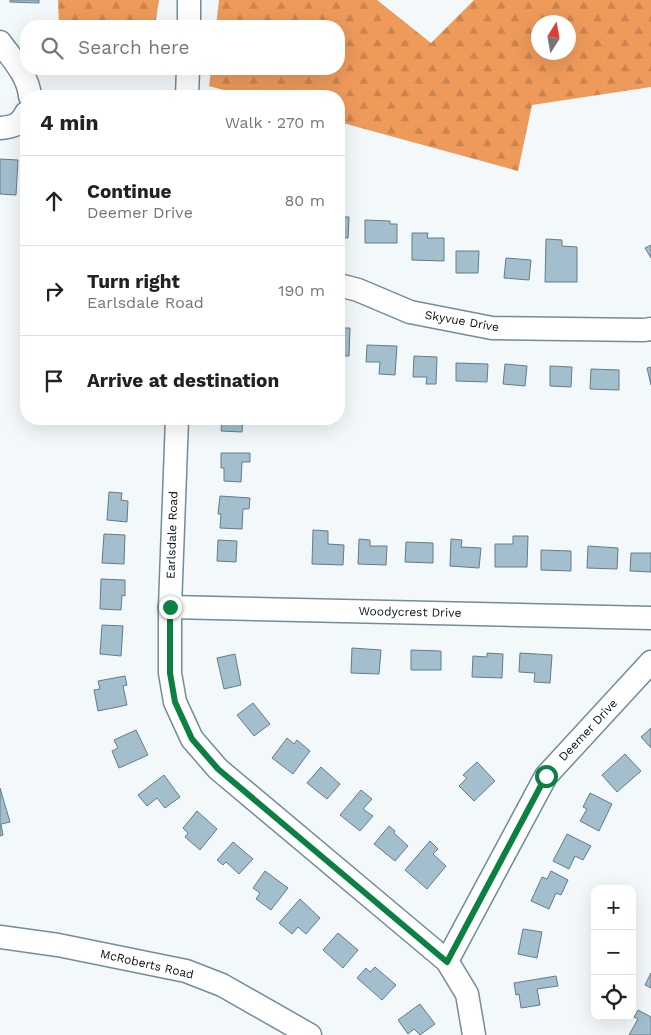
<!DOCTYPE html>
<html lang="en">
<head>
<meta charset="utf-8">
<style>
	:root { --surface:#fff; --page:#f6f6f6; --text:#222; --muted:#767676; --line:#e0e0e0 }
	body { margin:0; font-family:"Work Sans",sans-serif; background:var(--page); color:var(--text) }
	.controls { position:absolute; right:15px; bottom:15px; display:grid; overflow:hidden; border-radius:10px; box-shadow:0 5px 20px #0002 }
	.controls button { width:45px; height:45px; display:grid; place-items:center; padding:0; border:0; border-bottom:1px solid var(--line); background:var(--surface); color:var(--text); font:25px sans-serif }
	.compass { position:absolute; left:531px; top:15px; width:45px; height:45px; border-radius:50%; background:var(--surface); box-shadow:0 5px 20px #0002; rotate:11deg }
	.stop { position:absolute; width:15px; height:15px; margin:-11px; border:4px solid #0b8043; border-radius:50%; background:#fff }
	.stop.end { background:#0b8043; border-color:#fff; box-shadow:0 1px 5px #0008 }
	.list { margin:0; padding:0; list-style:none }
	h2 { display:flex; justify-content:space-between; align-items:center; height:65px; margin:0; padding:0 20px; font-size:21px }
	h2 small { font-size:16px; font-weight:400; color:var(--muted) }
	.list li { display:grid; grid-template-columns:32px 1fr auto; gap:15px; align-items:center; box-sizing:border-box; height:90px; padding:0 20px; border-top:1px solid var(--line) }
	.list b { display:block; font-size:19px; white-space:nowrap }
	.list p { margin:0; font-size:16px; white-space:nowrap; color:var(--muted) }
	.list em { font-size:16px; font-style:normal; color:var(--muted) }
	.icon { flex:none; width:28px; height:28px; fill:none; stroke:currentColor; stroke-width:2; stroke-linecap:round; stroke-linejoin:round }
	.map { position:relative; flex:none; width:651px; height:1035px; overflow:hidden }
	.search { position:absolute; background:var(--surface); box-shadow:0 5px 20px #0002; left:20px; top:20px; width:325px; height:55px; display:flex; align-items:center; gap:12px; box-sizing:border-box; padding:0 18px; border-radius:20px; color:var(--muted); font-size:19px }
	.panel { position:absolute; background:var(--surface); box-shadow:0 5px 20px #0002; left:20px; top:90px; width:325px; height:335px; border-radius:20px }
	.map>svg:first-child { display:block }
</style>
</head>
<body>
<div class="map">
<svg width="651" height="1035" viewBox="0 0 651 1035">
	<defs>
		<pattern id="forest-firs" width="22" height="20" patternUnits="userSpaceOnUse" patternTransform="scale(1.25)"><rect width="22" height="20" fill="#ee9a5b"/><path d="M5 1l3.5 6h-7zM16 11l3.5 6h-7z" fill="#cb844e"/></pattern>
	</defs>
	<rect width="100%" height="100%" fill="#f3f8fb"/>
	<!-- forest -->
	<g fill="url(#forest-firs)" fill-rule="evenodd">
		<path d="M58,0H159L155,26H59Z"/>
		<path d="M219,0H377L431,43L474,0H651V87L532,105L518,171L339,122V96H245L209,86L211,69H339V26H216ZM538,22H568V52H538Z"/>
	</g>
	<!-- building -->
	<g fill="#a3becd" stroke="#637c8a">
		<path d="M10,0H39V3L10,2Z"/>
		<path d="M0,159L18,160L16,195L0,194Z"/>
		<path d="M339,217H349L348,238L339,237Z"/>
		<path d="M365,220L390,221V224H397V243H365Z"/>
		<path d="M412,233H428L427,238H444V261L412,260Z"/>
		<path d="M546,239L562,240V246L577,247V282H545Z"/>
		<path d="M651,245V258L645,248Z"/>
		<path d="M456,251H479L478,273H456Z"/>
		<path d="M506,258L531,260L529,280L504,278Z"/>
		<path d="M339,328H350L349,356H339Z"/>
		<path d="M367,345L397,346L395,375L379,374L380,362H366Z"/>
		<path d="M414,356L437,357L436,384H426L427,377H413Z"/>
		<path d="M456,363L488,364L487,382L456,381Z"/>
		<path d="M505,364L527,366L525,386L503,384Z"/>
		<path d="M550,366L572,367L571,387L550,386Z"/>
		<path d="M651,367V385L647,368Z"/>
		<path d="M591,369L619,370V390L590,389Z"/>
		<path d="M222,419H243L242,432L221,431Z"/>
		<path d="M221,453H250V462H242L241,482L224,481V468H221Z"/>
		<path d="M109,492L122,493L121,500L128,501L127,522L107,520Z"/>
		<path d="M220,496L250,498L249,509H243L242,529L220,528L221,514H218Z"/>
		<path d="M313,530L328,531V544L344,545L343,565L312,564Z"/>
		<path d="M104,534L125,535L124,564L102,563Z"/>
		<path d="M513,536H528L527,567H495V544H513Z"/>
		<path d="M359,539L370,540V546H387L386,565L358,564Z"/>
		<path d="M451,539L462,540L461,547L481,548L479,568L450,566Z"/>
		<path d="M218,540L237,541L236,562L217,561Z"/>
		<path d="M406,542L433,543V563L405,562Z"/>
		<path d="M588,546L618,548L617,569L587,568Z"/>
		<path d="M541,550L571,551V571L541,570Z"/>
		<path d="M631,553H651V572L630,571Z"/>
		<path d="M101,579L125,580V596L122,595L121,610L100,609Z"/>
		<path d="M102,625L123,626L121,656L100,654Z"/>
		<path d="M352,648L381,650L379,674L351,673Z"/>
		<path d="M411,650L441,651V670H411Z"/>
		<path d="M487,653L503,654L502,678L472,677L473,656L487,657Z"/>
		<path d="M520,653L552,655L550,683L534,682L535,673L519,672Z"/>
		<path d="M235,654L241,685L224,689L217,658Z"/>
		<path d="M125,676L127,685L123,686L127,705L98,711L94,690L100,689L98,681Z"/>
		<path d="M253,703L270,724L254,736L237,715Z"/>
		<path d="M651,728V748L641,737Z"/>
		<path d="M136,730L148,755L119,768L112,751L118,748L114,740Z"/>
		<path d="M287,738L294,744L297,740L310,751L293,774L272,758Z"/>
		<path d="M625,754L641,771L617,792L602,775Z"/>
		<path d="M477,762L495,781L474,801L459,786L467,778L463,775Z"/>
		<path d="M321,767L340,784L327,799L307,783Z"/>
		<path d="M164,775L180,797L165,808L157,798L147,806L138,795Z"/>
		<path d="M0,788L10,822L1,824L3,835L0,836Z"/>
		<path d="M361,790L372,799L363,809L373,816L360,831L340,815Z"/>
		<path d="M590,793L612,804L599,831L580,821L587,809L583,807Z"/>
		<path d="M197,811L217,829L200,850L185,837L188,833L183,828Z"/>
		<path d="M389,826L395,831L394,833L408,846L395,861L374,844Z"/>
		<path d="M567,834L591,846L583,860L575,856L569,869L553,861Z"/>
		<path d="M430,841L438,849L433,854L446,866L427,889L405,870Z"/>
		<path d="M233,842L253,859L239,874L226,862L223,865L217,860Z"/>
		<path d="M265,871L288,888L271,910L256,899L260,893L253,888Z"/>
		<path d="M551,871L568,880L561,895L556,893L549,909L531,901L542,877L547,879Z"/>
		<path d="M300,899L320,918L306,934L298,927L292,934L279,923Z"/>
		<path d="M523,929L542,932L537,958L518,954Z"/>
		<path d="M338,933L358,950L343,968L323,950Z"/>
		<path d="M375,967L396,985L382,1000L357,978L366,968L370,972Z"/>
		<path d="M651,973V988L645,985Z"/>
		<path d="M556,976L558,986L537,989L540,1005L521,1008L519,994L516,995L514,983Z"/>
		<path d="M420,1004L435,1024L420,1035L414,1029L408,1034L398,1020Z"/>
		<path d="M638,1010L651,1017V1035H629L638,1019L634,1017Z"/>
	</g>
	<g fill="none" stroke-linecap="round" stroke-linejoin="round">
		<!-- minor casing -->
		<g stroke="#728c9a" stroke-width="25">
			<g id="minor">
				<path d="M189,26V0"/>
				<path d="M0,42C12,59 28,75 30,96"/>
				<path d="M187,96L188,69"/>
				<path d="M0,128C12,127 21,125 26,113"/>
				<path d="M339,285L358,290L410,312L492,328L644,330L651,329"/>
				<path d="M177,419L170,607V673L175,702L192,739L218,769L447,961L467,994L474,1035"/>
				<path d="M170,607L651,618"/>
				<path d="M0,937L58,945L186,971L222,985L310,1035"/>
				<path d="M447,961L546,776L651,662"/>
			</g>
		</g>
		<!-- minor -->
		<use href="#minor" stroke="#fff" stroke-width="22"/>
	</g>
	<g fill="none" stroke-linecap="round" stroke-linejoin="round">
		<!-- route -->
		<path stroke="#0b8043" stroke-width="6" d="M170,607V673L175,702L192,739L218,769L447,962L546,776"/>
	</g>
	<g text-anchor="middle" stroke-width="4" stroke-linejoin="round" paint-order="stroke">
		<!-- street labels -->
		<g font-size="12" fill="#071015" stroke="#fff">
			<text transform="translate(462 321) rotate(10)" y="4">Skyvue Drive</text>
			<text transform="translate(172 535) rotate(-88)" y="4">Earlsdale Road</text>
			<text transform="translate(410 612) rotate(1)" y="4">Woodycrest Drive</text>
			<text transform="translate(588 730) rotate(-47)" y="4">Deemer Drive</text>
			<text transform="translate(147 964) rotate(13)" y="4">McRoberts Road</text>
		</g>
	</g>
</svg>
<div class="controls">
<button>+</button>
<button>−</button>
<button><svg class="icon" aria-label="locate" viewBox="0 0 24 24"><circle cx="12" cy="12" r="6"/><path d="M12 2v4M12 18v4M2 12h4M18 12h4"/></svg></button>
</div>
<svg class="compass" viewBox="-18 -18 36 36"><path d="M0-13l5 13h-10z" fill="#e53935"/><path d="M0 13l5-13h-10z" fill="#767676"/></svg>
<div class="stop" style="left:546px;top:776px"></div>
<div class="stop end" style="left:170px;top:607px"></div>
<div class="search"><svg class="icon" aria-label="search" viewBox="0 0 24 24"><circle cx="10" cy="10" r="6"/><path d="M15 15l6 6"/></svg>Search here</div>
<section class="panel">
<h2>4 min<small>Walk · 270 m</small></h2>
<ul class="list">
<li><svg class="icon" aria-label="ahead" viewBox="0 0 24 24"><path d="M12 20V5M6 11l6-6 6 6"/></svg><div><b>Continue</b><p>Deemer Drive</p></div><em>80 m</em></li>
<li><svg class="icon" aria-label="right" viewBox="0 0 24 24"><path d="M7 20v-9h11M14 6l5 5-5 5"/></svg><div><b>Turn right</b><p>Earlsdale Road</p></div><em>190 m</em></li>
<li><svg class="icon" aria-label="arrive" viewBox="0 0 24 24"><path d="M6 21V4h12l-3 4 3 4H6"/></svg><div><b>Arrive at destination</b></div></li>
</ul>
</section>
</div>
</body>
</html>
